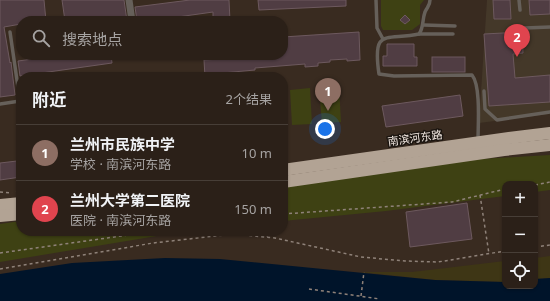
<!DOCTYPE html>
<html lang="zh">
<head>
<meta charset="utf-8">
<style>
	:root { --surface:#2b2018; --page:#332821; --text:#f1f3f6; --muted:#a6a3a2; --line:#473e37; --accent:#52d673 }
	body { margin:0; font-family:"Noto Sans","Noto Sans SC",sans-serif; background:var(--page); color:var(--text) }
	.controls { position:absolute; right:12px; bottom:12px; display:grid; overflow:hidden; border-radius:8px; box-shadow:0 1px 3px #0004 }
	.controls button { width:36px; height:36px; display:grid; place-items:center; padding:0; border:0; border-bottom:1px solid var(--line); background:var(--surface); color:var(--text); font:20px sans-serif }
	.you { position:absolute; left:325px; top:129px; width:14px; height:14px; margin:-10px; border:3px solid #fff; border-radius:50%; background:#1a73e8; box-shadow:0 0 0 6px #1a73e833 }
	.badge { display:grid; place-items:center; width:26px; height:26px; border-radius:50%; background:var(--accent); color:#fff; font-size:13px; font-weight:700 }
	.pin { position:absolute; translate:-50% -33px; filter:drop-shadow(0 1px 2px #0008) }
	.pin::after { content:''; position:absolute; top:21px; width:14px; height:12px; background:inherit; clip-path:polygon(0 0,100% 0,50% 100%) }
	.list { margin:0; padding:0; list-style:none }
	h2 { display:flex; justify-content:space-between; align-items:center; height:52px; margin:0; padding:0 16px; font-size:17px }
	h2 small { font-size:13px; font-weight:400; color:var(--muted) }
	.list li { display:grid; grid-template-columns:26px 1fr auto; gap:12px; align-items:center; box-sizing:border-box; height:56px; padding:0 16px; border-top:1px solid var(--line) }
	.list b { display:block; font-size:15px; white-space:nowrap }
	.list p { margin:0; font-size:13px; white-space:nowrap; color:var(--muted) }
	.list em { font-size:13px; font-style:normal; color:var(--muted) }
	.icon { flex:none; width:22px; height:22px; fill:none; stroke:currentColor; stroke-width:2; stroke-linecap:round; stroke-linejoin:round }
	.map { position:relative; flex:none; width:550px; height:301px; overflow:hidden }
	.search { position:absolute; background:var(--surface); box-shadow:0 1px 3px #0004; left:16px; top:16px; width:272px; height:44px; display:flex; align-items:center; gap:10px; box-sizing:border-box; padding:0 14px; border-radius:16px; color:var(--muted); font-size:15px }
	.panel { position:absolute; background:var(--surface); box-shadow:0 1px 3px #0004; left:16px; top:72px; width:272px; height:164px; border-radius:16px }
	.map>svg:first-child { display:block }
</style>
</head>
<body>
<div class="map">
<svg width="550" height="301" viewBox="0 0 550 301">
	<rect width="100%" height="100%" fill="#392b20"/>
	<!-- medical -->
	<path fill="#443829" d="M487,0H550V114L479,123Z"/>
	<!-- green -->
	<g fill="#3e4113">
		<path d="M381,0H424L420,5V24L412,30H383L381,26Z"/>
		<path d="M339,86L341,122L322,123L319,88Z"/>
		<path d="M310,88L312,124L292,125L290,90Z"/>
		<path d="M550,155V190L535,192V184H505V196L386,211L283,221V186L464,160Z"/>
		<path d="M21,221V231H187L0,262V224Z"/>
	</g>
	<!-- sand -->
	<g fill="#3e3615">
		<path d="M550,256V278L535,279V258Z"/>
		<path d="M505,261V282L435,280L360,272H412Z"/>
	</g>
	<!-- water -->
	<path fill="#00142a" d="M165,258L220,259L435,280L505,282V286H535V279L550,278V301H0V274L72,263Z"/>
	<!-- building -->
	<g fill="#503d43" stroke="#6d595e">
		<path d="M0,0H44L46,21H21V24L4,27L10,63L11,62L15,95L0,97Z"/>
		<path d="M62,0H124L127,21H65Z"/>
		<path d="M190,0H229L230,21H213V12L149,21H137L135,7Z"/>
		<path d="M258,0H346V6L259,10Z"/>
		<path d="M493,0H510L511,19H494Z"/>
		<path d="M529,0H550V14L530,15Z"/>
		<path d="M405,15L410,20L405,24L400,20Z"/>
		<path d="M359,32L360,60L347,61V59L330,60V62L318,63V66L305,67V64L255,68V70L222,73V76L205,77L204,60L221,59L220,55H283V37Z"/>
		<path d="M522,32L523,53L513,54L515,78L550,75V102L489,106L484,34Z"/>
		<path d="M387,44H414V57H417V66H383V56H387Z"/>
		<path d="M64,55H111L112,63L20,76L18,61Z"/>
		<rect x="432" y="57" width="33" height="15"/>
		<path d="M460,95L463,116L386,127L382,106Z"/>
		<path d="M17,161L19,170L21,169V177L0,180V163Z"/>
		<path d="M467,203L472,239L410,247L406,212Z"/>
	</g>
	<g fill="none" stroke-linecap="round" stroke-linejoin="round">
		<!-- path -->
		<g stroke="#8f8279" stroke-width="1.5" stroke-dasharray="3 3" stroke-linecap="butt">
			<path d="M535,185L550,182"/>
			<path d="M0,192L12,193"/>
			<path d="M16,192L21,191"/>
			<path d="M480,195L489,254"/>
			<path d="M283,214L452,202L505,189"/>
			<path d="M254,231L271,237"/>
			<path d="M535,247L550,245"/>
			<path d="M0,253L157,231"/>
			<path d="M0,269L153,243L233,234L275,238L361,257L405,261L438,262L505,251"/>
			<path d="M309,289L380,299"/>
			<path d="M361,296L364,272"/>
		</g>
		<!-- lane -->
		<g stroke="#66605a" stroke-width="3.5">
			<path d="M376,0L377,28L383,39"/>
			<path d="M430,0C430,6 427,7 425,12C422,20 424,27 419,34C386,41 372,27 379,74L394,76L472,75C481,86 478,125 478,141"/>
			<path d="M519,0L520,10"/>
			<path d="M424,25L455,26"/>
			<path d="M525,28L550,27"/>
			<path d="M419,34H453"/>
			<path d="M484,91L485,109L497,120L550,112"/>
			<path d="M0,104L20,101L10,32"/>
		</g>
		<!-- street -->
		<path stroke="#66605a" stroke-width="7" d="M129,0L132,21"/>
		<!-- highway -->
		<g stroke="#b2a394" stroke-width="12">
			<path d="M283,170L509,138L550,133"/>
			<path d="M283,182L504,150L550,145"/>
			<path d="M0,205L21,203"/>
			<path d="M0,216L21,214"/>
		</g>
	</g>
	<g text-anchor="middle" stroke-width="3" stroke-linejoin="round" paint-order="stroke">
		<!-- street labels -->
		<g font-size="11" fill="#f6ece5" stroke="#1b1510">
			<text transform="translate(415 138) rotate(-8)" y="4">南滨河东路</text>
		</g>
	</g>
</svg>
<div class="controls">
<button>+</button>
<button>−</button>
<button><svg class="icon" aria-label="locate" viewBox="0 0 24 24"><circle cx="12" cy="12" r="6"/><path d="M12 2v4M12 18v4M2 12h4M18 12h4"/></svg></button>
</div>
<div class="you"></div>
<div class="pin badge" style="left:328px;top:111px;background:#8d6e63">1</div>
<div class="pin badge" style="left:517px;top:57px;background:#e0444e">2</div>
<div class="search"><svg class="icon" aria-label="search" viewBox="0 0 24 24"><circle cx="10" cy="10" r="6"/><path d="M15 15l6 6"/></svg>搜索地点</div>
<section class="panel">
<h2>附近<small>2个结果</small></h2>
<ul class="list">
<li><span class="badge" style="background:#8d6e63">1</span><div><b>兰州市民族中学</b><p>学校 · 南滨河东路</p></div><em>10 m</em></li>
<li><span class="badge" style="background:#e0444e">2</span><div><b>兰州大学第二医院</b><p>医院 · 南滨河东路</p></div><em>150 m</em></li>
</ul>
</section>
</div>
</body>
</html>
